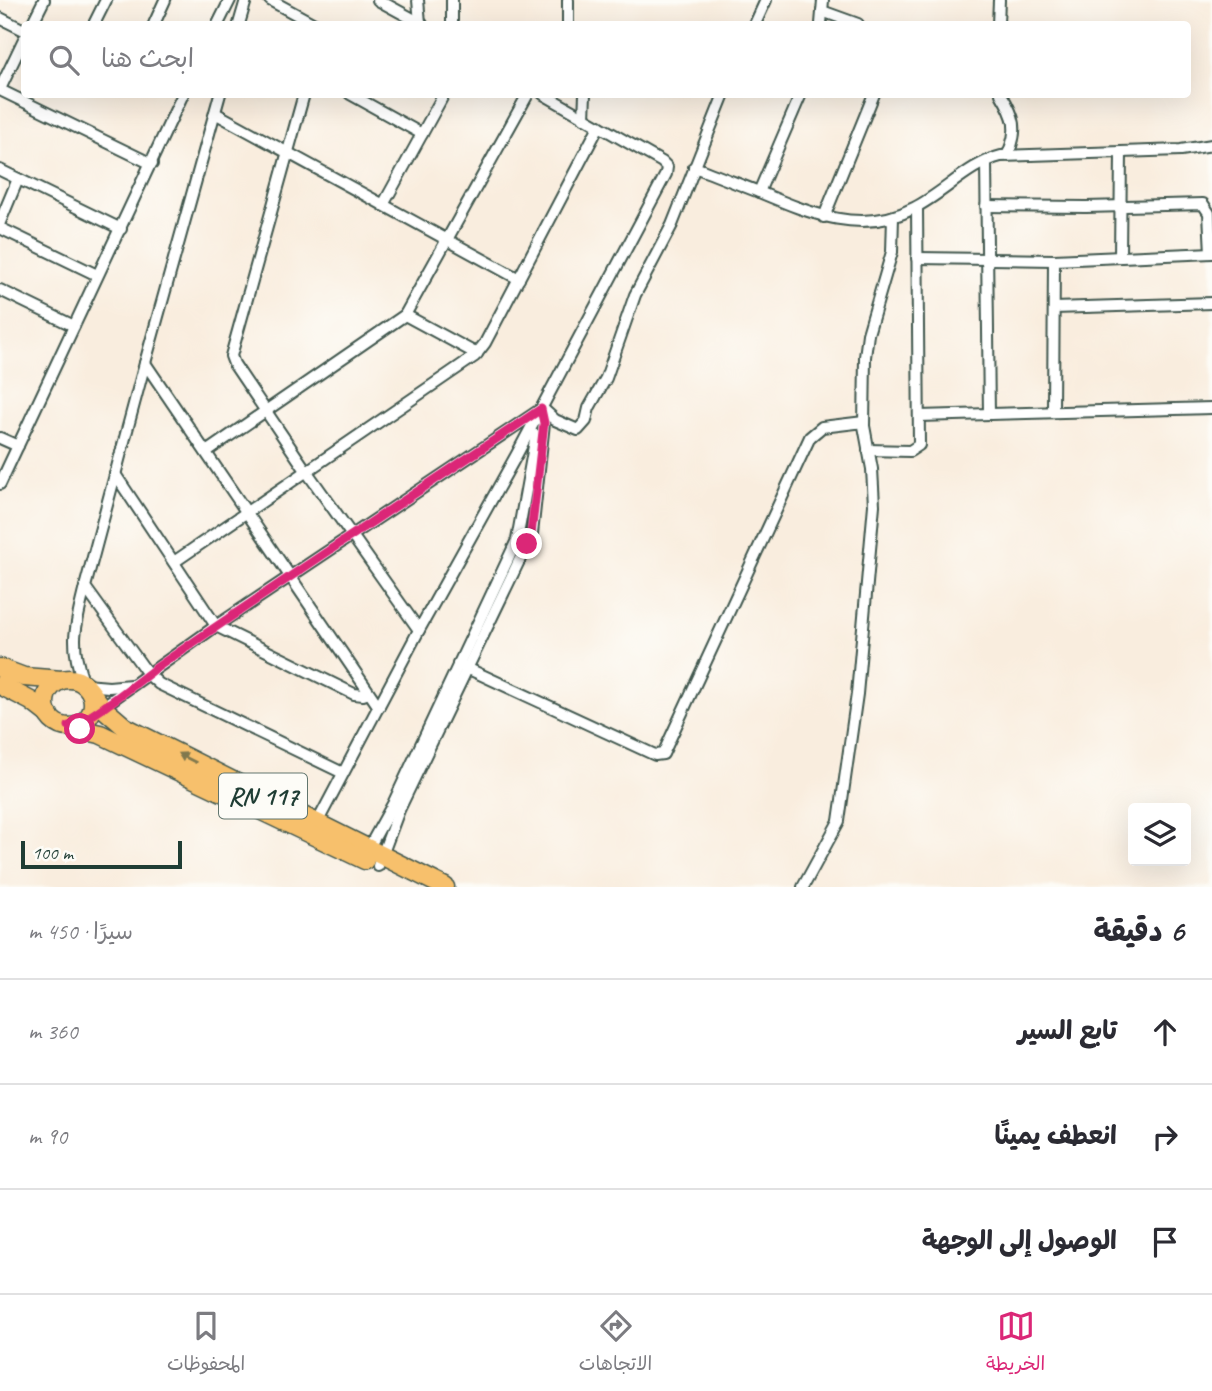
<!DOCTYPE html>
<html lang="ar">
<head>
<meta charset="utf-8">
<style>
	:root { --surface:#fff; --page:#f7f7f7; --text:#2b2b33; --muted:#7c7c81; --line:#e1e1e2; --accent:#db2777 }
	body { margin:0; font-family:Caveat,"Playpen Sans Arabic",sans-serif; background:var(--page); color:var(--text); direction:rtl }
	.controls { position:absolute; right:21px; bottom:21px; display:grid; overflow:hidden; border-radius:7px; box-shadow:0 7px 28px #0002 }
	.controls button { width:63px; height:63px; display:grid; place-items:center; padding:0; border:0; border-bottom:2px solid var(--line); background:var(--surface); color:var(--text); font:35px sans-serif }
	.scale { position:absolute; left:21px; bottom:18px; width:161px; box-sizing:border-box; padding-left:7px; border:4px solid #1f3d34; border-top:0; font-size:19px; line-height:24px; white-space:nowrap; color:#1f3d34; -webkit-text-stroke:5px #fdfcf7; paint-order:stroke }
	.stop { position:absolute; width:21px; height:21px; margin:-16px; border:5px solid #db2777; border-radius:50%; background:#fff }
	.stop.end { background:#db2777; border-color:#fff; box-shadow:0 2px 7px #0008 }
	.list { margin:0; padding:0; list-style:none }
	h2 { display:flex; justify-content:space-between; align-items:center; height:91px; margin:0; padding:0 28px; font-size:30px }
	h2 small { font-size:23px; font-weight:400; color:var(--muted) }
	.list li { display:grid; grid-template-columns:46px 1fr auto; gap:21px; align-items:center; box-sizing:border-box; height:105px; padding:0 28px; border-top:2px solid var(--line) }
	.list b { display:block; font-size:26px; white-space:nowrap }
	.list em { font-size:23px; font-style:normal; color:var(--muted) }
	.icon { flex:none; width:38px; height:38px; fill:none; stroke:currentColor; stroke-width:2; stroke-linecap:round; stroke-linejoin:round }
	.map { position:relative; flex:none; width:1212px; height:887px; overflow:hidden; direction:ltr }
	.search { position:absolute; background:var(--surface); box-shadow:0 7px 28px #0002; left:21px; right:21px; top:21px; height:77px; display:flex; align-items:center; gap:18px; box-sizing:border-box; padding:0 24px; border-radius:7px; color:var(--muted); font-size:26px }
	.sheet { height:406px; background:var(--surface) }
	nav { display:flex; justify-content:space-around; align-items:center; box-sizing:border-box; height:98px; border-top:2px solid var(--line); background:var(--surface); font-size:19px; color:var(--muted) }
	nav a { display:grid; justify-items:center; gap:4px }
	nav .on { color:var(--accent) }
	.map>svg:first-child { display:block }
</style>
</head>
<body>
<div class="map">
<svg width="1212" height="887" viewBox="0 0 1212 887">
	<rect width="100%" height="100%" fill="#fdfcf7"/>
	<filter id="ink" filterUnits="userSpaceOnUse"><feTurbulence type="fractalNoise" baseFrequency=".0143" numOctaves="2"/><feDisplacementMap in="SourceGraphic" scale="14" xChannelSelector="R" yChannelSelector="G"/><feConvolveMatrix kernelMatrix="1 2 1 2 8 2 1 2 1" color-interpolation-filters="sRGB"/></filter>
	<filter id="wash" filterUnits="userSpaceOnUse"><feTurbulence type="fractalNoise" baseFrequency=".00686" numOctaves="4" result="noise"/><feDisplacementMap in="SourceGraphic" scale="28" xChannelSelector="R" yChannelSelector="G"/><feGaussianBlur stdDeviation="1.57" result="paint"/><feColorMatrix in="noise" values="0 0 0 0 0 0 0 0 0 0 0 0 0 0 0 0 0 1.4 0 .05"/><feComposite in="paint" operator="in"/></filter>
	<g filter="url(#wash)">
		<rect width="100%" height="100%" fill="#f9edde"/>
	</g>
	<g filter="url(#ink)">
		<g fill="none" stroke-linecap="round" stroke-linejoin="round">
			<!-- street casing -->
			<g stroke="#40574e" stroke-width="14">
				<g id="street">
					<path d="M270,0L314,24"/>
					<path d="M378,0L422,24"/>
					<path d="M418,0L420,23"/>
					<path d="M452,0V24"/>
					<path d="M568,0V24"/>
					<path d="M822,11L858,24"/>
					<path d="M0,18L24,30"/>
					<path d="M32,24L44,0"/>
					<path d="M94,24L106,0"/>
					<path d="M154,24L165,0"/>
					<path d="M218,24L230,0"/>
					<path d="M239,24L246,0"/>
					<path d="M755,24L766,0"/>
					<path d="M821,24L823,0"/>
					<path d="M998,24L999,0"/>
					<path d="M0,89L24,39"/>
					<path d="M0,90L152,164"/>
					<path d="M220,94L145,363L379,707"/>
					<path d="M304,94L231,356L234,364L307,472L419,630"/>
					<path d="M350,94L422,134"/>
					<path d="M1001,94C1015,117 1019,129 1008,154"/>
					<path d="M215,113L519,279"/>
					<path d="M584,118L585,94"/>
					<path d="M986,162L989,414"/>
					<path d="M694,167C716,175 738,184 759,192C809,213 862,236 914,208C944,193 969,164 1001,156L1181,150L1212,145"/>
					<path d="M0,170L121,229"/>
					<path d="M759,192L801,94"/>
					<path d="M383,205L444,94"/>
					<path d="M986,206L1086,207L1203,204L1209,213L1211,253"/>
					<path d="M824,217L874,94"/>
					<path d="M0,222L18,179"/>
					<path d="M0,228L97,275"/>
					<path d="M1120,257L1121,152"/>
					<path d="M917,258L1054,260L1212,253"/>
					<path d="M0,290L74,326"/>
					<path d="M1054,308L1212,303"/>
					<path d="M405,315L477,354"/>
					<path d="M145,363L85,587L148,674L159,684L343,773"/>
					<path d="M543,409L555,420L578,430L586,421L589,408L606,378L635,295L672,225L724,94"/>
					<path d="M1053,411L1054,260"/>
					<path d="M919,416L1212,408"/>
					<path d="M0,438L18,446"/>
					<path d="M868,450L910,451L919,445L917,207"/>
					<path d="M206,452L405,315L528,94"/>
					<path d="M115,474L216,626L354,694L363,695L369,693"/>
					<path d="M0,484L183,94"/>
					<path d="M174,562L475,356L485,343L599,126"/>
					<path d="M458,664L655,755L663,754L810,437L822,427L864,422"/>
					<path d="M84,684C69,644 75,628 85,587"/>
					<path d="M86,685L109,687L131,685"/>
					<path d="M88,717L216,626L541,409L544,423L532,534L399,810L378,866"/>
					<path d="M317,823L419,630L517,454L666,174L667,167L662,162L543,94"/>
					<path d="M367,851L393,804L517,540L536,435"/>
					<path d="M803,887L839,821L857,694L874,505L872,469L864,426L865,357L868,334L892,252L893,217"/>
				</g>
			</g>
			<!-- primary casing -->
			<g stroke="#40574e" stroke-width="21">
				<g id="primary">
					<path d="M0,668L24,677L62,680"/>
					<circle cx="69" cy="703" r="24"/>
					<path d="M0,685L31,701L49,715"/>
					<path d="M90,691L103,708L125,727L445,887"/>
					<path d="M69,727L100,734L365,860"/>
				</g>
			</g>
			<!-- street -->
			<use href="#street" stroke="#fff" stroke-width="10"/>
			<!-- primary -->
			<use href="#primary" stroke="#f7c06c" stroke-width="18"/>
		</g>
		<!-- one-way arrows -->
		<defs><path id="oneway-solid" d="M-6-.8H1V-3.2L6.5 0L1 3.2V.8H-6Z" transform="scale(1.75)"/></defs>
		<use fill="#80784d" href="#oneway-solid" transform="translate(187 758) rotate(-153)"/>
	</g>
	<g fill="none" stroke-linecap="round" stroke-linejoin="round" filter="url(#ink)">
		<!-- route -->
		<path stroke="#db2777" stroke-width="9" d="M80,729L69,726C85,725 139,681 156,668C283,580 413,495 541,409L544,423L531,534L527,544"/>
	</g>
	<g text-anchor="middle" stroke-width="5" stroke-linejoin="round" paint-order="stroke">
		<!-- shield labels -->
		<rect fill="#fdfcf7" stroke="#62766e" stroke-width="2" x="219" y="773.5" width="88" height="45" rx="5"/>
		<g font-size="26" font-weight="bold" fill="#1f3d34">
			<text x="263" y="805">RN 117</text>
		</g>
	</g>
</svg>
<div class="controls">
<button><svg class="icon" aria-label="layers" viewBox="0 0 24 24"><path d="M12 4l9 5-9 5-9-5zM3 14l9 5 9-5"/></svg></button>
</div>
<div class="scale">100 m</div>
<div class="stop" style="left:80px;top:729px"></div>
<div class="stop end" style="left:527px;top:544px"></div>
<div class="search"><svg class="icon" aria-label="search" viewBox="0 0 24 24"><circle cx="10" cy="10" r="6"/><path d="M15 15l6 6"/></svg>ابحث هنا</div>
</div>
<section class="sheet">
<h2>6 دقيقة<small>سيرًا · 450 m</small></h2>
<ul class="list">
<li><svg class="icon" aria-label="ahead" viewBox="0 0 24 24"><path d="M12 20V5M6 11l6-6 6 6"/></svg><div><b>تابع السير</b></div><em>360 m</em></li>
<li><svg class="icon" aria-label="right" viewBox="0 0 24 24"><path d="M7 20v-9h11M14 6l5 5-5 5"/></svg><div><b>انعطف يمينًا</b></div><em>90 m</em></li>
<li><svg class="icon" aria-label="arrive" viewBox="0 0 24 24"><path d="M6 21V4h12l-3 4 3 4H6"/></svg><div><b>الوصول إلى الوجهة</b></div></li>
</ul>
</section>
<nav>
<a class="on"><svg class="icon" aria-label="map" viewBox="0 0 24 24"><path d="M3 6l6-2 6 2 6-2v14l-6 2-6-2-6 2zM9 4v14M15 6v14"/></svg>الخريطة</a>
<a><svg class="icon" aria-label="directions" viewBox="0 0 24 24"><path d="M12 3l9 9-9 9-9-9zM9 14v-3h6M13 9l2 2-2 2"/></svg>الاتجاهات</a>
<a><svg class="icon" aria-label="saved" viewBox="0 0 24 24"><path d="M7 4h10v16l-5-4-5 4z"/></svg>المحفوظات</a>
</nav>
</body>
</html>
